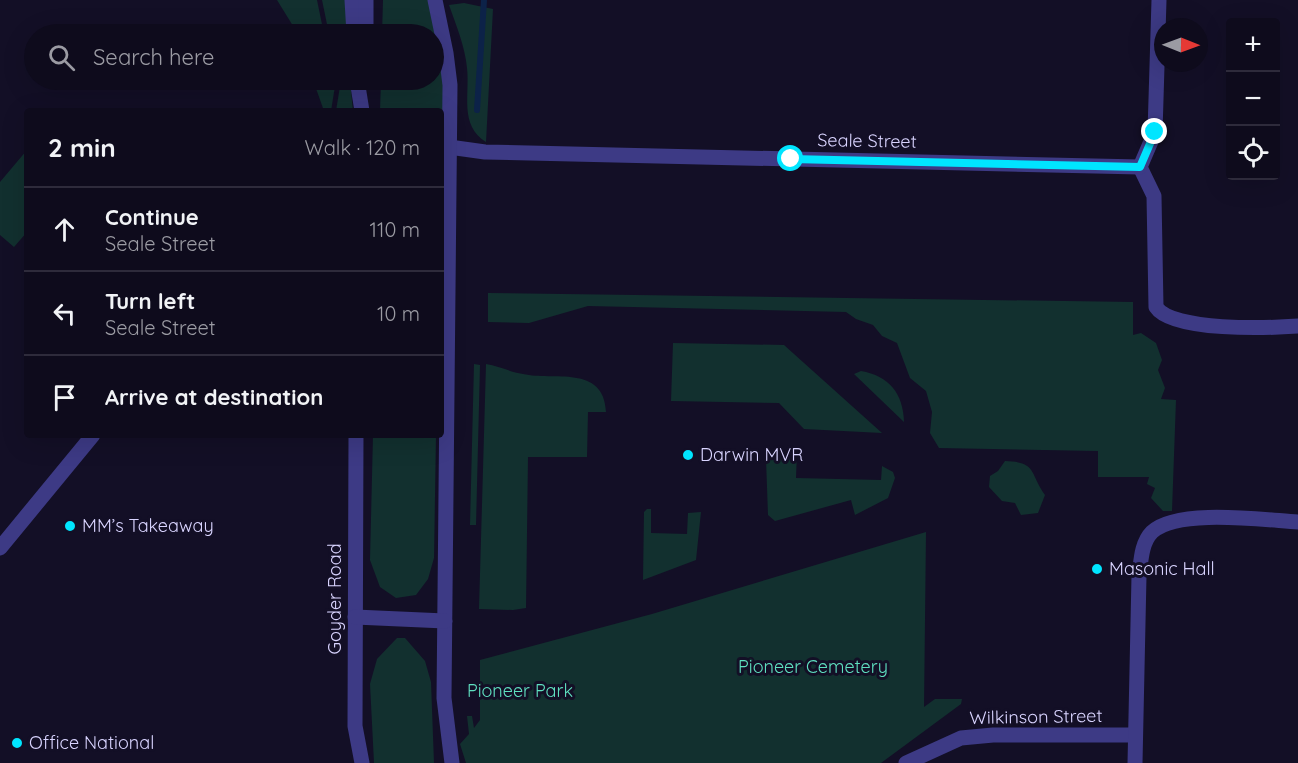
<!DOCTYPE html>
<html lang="en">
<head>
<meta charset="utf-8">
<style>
	:root { --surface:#0e0b1c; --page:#171425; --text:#f1f3f6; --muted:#9b9ba3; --line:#2e2b3b }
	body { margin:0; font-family:Quicksand,sans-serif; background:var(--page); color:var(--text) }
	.controls { position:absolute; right:18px; top:18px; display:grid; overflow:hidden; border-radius:6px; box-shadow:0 6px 24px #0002 }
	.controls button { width:54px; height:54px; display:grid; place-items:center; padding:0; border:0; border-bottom:2px solid var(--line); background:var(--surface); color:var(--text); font:30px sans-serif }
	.compass { position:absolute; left:1154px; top:18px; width:54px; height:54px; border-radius:50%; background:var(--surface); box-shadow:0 6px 24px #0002; rotate:91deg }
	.stop { position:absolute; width:18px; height:18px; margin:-14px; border:4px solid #00e5ff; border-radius:50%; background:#fff }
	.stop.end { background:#00e5ff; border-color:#fff; box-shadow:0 2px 6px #0008 }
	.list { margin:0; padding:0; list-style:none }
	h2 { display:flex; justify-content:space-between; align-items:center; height:78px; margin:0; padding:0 24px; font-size:26px }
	h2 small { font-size:20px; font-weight:400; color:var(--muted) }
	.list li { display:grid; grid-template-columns:39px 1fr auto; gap:18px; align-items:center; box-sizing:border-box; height:84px; padding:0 24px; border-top:2px solid var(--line) }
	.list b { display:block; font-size:22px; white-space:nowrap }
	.list p { margin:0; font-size:20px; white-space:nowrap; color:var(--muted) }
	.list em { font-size:20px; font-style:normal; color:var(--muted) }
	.icon { flex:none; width:33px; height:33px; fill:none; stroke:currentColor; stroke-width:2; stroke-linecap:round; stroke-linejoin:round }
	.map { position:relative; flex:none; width:1298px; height:763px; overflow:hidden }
	.search { position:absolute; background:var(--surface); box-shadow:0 6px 24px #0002; left:24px; top:24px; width:420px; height:66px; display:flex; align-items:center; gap:15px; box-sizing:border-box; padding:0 21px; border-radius:33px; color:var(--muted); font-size:22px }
	.panel { position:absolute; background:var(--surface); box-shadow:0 6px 24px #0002; left:24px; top:108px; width:420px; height:330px; border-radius:6px }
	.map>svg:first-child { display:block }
</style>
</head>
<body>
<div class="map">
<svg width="1298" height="763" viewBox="0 0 1298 763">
	<rect width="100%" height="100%" fill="#130f26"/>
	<!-- green -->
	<g fill="#12302f">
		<path d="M277,0H317L324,34H298Z"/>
		<path d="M322,0H348L349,34H329Z"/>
		<path d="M383,0H430L444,84L443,132L441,111H380L381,80H434V34H382Z"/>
		<path d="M464,3L493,9L486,142C459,125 470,95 467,68C465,46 456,25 449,5Z"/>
		<path d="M313,80H336L331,111H324Z"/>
		<path d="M341,80H350L353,111H336Z"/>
		<path d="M27,150V232L14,247L0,235V182Z"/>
		<path d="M488,293L1133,302V335L1141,333L1156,343L1162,360L1158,370L1165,388L1161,399L1176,400L1172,511H1163L1151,498L1155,488L1147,484L1149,477H1098V451L939,448L930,433L932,412L926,391L910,378L897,343L882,336L873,325L856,319L846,312L588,306L529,323L488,322Z"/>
		<path d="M673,343L784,345L882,433L804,429L779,403L671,401Z"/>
		<path d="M474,364L480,365L476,525H470Z"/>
		<path d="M486,364C499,366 510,372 523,374C553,381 604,364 606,412H588L587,457H528L526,608L513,610L479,609Z"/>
		<path d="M861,371C889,376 903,393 904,422L854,374Z"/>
		<path d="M373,435H436L434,558L428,579L416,595L396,598L380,587L370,560Z"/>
		<path d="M781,451H797L796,478L881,480L882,466L893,472L895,478L888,498L855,515L851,500L775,521L768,515L766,459H780Z"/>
		<path d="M1005,461C1037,462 1029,472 1045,495L1038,513L1021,515L1015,503L1002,501L989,487L990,476L998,471Z"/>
		<path d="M647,509H651V533L687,534L688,513L701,512L696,560L643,580L644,512Z"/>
		<path d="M926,532L924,707L935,699H962L961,704L881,763H466L460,744L469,734L467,716H472L474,728L480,720V660L652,614Z"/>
		<path d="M397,638H405L425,661L431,682L434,763H374L370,684L377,659Z"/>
	</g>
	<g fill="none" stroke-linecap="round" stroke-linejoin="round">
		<!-- stream -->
		<path stroke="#0c2248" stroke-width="6" d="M477,110L484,0"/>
		<!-- minor -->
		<g stroke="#3d3a85" stroke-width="15">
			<path d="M1159,0L1155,132L1140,167L1154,196L1156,307C1172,332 1270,328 1298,326"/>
			<path d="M449,147L485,152L1140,167"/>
			<path d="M0,548L93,435"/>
			<path d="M906,763L961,738L993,735H1135"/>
			<path d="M1135,763L1139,576C1141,562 1141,543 1152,532C1177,508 1264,520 1298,522"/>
		</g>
		<!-- tertiary -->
		<g stroke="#3d3a85" stroke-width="15">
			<path d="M352,0L354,34"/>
			<path d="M435,0L446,53L450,85L444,698L452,763"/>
			<path d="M366,34V0"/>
			<path d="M357,80L362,111"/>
			<path d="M356,435L355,726L362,763"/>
			<path d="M355,617L445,621"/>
		</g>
	</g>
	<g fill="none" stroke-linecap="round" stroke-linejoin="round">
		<!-- route -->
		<path stroke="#00e5ff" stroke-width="8" d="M791,159L1140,167L1155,132"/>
	</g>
	<!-- markers -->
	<g fill="#00e5ff" stroke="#130f26" stroke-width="2">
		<circle cx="688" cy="455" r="6"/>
		<circle cx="70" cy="526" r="6"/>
		<circle cx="1097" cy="569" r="6"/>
		<circle cx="17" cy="743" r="6"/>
	</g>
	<g text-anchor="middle" stroke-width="6" stroke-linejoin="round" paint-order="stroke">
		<!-- street labels -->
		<g font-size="18" fill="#d9d4ff" stroke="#130f26">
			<text transform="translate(867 141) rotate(1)" y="6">Seale Street</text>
			<text transform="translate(335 599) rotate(-90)" y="6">Goyder Road</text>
			<text transform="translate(1036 717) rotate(-1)" y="6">Wilkinson Street</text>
		</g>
		<!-- poi labels -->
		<g font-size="18" fill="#d9d4ff" stroke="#130f26" text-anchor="start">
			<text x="700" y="461">Darwin MVR</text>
			<text x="82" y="532">MM’s Takeaway</text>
			<text x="1109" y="575">Masonic Hall</text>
			<text x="29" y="749">Office National</text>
		</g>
		<!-- park labels -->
		<g font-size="18" fill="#5fe0c0" stroke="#130f26">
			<text x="813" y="673">Pioneer Cemetery</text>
			<text x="520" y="697">Pioneer Park</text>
		</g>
	</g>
</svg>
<div class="controls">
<button>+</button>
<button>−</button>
<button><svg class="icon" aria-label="locate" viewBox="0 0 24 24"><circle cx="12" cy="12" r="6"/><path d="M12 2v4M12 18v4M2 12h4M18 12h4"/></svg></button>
</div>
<svg class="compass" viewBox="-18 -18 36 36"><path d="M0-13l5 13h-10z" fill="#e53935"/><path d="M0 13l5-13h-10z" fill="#9b9ba3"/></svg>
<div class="stop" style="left:791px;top:159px"></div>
<div class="stop end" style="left:1155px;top:132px"></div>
<div class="search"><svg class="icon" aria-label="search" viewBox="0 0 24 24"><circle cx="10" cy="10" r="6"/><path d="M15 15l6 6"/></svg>Search here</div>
<section class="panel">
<h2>2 min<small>Walk · 120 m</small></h2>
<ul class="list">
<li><svg class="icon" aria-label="ahead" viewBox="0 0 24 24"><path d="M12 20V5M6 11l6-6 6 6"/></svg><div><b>Continue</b><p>Seale Street</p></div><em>110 m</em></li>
<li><svg class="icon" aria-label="left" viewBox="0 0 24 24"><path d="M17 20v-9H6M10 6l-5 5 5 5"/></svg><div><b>Turn left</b><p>Seale Street</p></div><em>10 m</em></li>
<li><svg class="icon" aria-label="arrive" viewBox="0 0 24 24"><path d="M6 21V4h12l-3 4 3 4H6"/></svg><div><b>Arrive at destination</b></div></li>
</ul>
</section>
</div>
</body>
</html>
